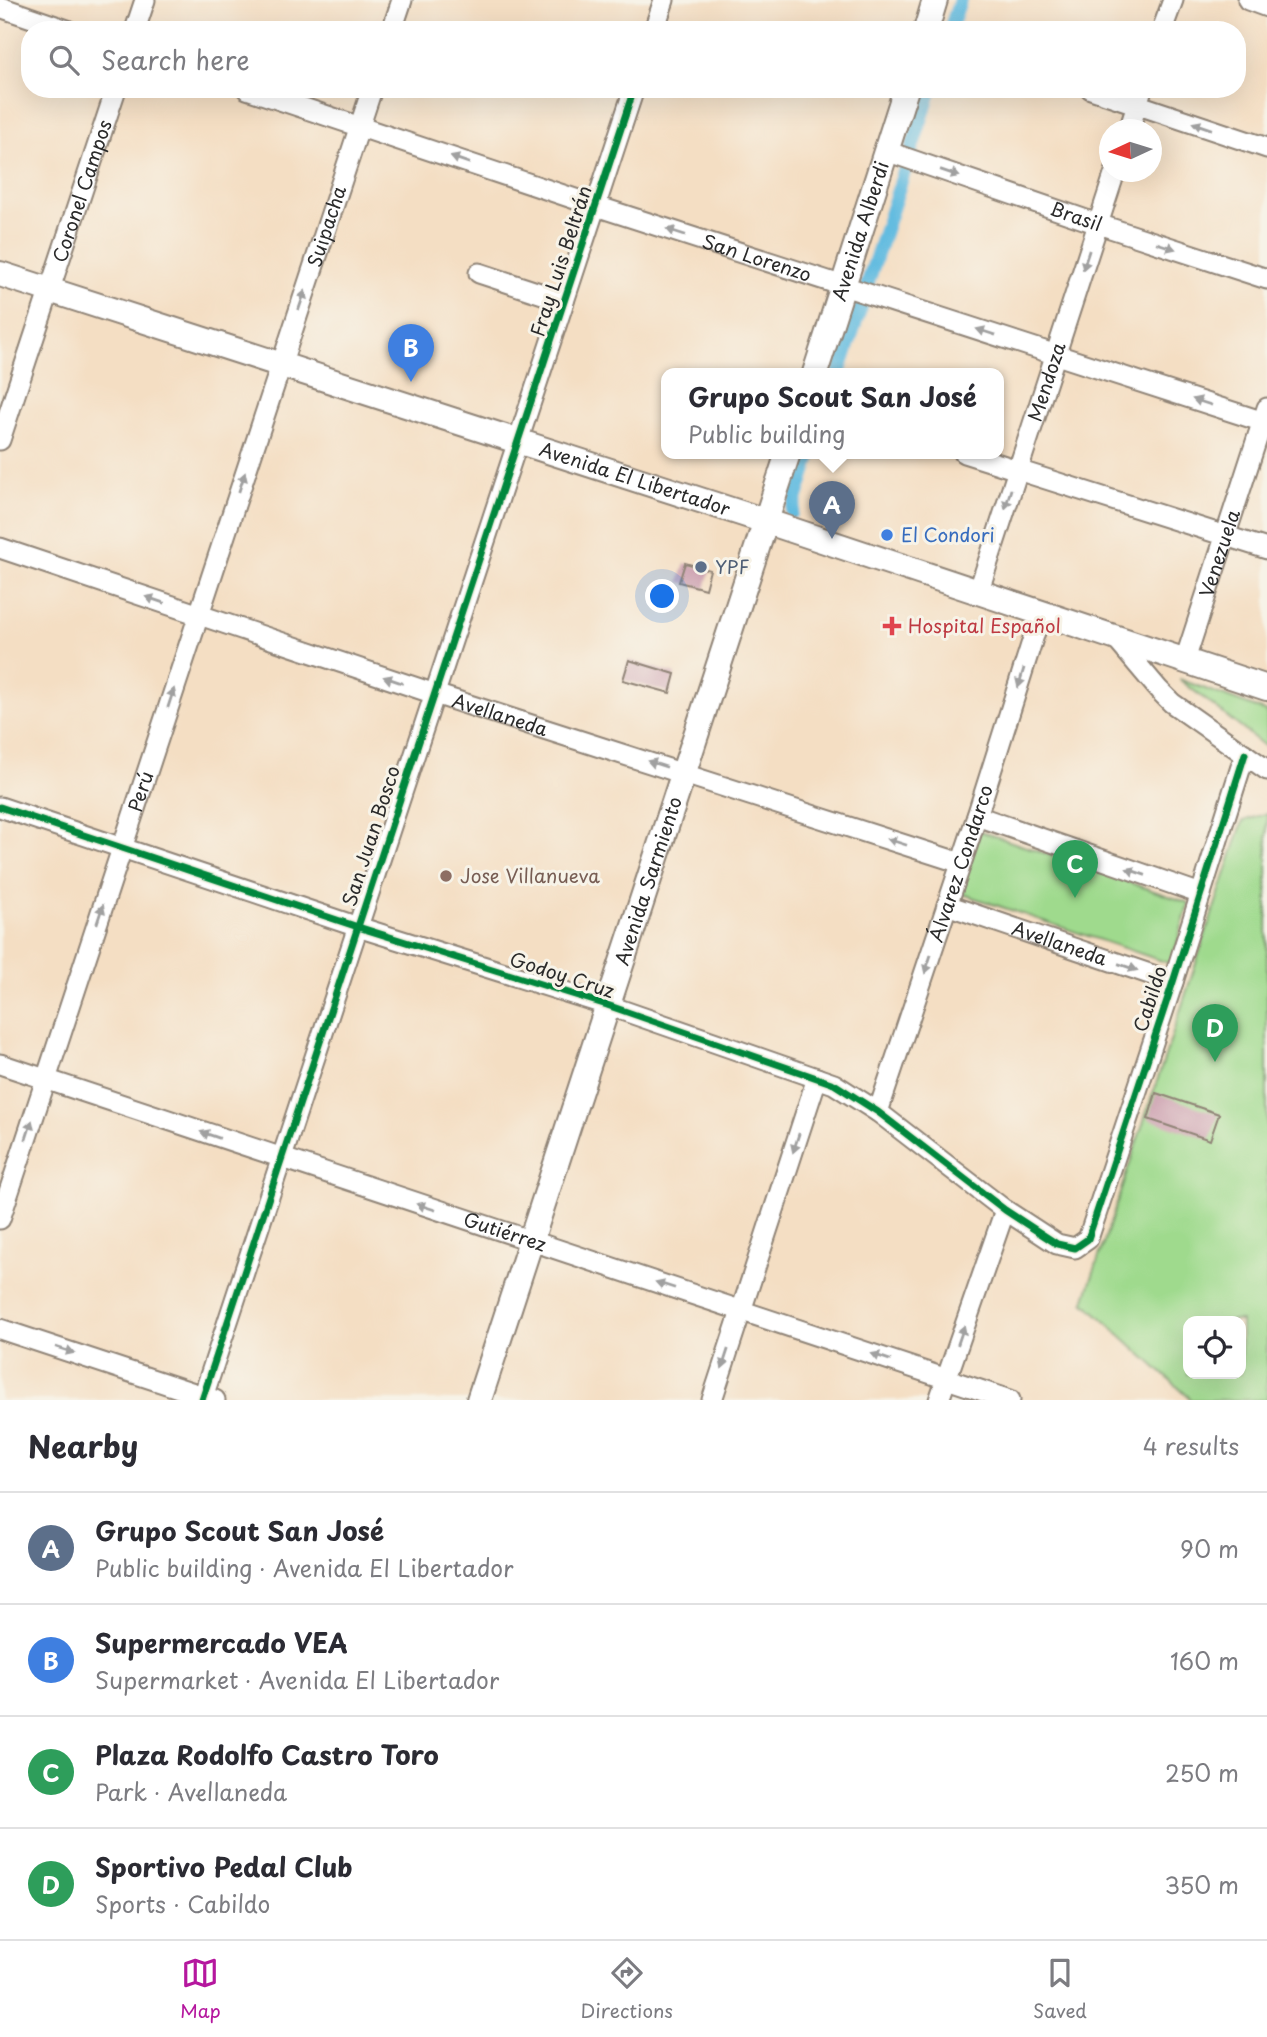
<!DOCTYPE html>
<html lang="en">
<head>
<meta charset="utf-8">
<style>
	:root { --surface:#fff; --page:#f2f2f3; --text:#2b2b33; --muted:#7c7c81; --line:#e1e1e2; --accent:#b5179e }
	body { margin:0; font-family:"Playpen Sans",sans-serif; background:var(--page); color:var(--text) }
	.controls { position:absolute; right:21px; bottom:21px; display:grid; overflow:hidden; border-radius:14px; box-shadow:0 7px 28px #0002 }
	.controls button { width:63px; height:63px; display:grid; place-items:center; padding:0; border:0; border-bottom:2px solid var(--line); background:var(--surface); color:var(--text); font:35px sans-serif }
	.compass { position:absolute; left:1099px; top:119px; width:63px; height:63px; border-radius:50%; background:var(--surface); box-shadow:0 7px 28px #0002; rotate:266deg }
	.you { position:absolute; left:663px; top:597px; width:24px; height:24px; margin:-18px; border:5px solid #fff; border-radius:50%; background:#1a73e8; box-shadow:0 0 0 10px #1a73e833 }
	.badge { display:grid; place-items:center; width:46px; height:46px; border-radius:50%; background:var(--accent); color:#fff; font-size:23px; font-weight:700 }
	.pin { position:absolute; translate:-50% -58px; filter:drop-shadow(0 2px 4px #0008) }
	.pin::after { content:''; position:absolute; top:37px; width:24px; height:21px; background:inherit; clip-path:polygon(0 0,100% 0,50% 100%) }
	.popup { position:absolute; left:661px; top:368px; width:343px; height:91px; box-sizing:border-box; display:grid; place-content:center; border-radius:14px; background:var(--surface); filter:drop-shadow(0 2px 5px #0005); font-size:23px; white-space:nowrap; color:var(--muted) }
	.popup b { font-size:26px; color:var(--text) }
	.popup::after { content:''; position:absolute; left:50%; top:100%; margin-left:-14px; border:14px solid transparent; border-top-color:var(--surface) }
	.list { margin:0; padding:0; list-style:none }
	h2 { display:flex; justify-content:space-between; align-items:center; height:91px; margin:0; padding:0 28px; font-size:30px }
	h2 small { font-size:23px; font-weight:400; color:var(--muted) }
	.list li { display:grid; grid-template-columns:46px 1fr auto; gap:21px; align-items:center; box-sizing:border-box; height:112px; padding:0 28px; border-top:2px solid var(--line) }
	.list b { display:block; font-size:26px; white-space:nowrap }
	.list p { margin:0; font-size:23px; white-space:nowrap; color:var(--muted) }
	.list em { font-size:23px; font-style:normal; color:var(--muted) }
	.icon { flex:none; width:38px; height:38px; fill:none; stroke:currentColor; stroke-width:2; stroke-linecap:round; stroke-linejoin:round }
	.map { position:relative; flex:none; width:1267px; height:1400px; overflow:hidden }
	.search { position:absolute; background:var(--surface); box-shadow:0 7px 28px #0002; left:21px; right:21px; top:21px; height:77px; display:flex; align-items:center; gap:18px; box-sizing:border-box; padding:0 24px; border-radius:28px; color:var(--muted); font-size:26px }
	.sheet { height:539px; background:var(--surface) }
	nav { display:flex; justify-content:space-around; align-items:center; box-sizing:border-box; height:98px; border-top:2px solid var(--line); background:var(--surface); font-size:19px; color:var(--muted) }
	nav a { display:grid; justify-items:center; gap:4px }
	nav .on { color:var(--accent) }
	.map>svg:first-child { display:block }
</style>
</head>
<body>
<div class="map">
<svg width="1267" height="1400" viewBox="0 0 1267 1400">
	<rect width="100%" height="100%" fill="#f7f3e8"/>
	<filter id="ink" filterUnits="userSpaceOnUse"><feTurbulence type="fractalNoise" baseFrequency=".0143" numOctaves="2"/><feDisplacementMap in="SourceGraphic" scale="14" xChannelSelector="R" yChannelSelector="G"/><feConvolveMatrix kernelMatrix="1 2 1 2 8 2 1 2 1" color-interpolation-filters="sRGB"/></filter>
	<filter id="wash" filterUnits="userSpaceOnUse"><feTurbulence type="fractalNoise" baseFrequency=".00686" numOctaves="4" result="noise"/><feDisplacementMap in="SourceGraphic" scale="28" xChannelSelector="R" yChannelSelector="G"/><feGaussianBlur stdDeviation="1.57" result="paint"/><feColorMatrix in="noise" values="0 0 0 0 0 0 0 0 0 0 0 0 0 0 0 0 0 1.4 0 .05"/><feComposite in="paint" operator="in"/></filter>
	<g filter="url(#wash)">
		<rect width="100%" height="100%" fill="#f4dec3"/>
		<!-- green -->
		<g fill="#9fda8d" stroke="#65825c" stroke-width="2" fill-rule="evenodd">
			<path d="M1179,679L1267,712V748Z"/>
			<path d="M1267,813V1400H1192L1084,1302L1243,821ZM1188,1321H1241V1374H1188Z"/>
			<path d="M980,831L1189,903L1171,964L960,893Z"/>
		</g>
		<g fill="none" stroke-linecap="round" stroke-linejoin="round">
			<!-- canal -->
			<g stroke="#63bce0" stroke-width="14">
				<path d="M950,30L960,0"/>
				<path d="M911,151L931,89"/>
				<path d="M867,285L906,166"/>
				<path d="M839,373L863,300"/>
				<path d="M792,512L811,453"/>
			</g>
		</g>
		<g id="blocks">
			<!-- building -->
			<g fill="#c694a8">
				<path d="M685,563L710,570L705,589L679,582Z"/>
				<path d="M629,660L675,674L670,693L623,680Z"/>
				<path d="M1156,1093L1219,1114L1210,1140L1148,1119Z"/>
			</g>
		</g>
	</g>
	<g filter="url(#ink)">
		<use href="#blocks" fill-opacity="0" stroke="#908477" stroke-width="2"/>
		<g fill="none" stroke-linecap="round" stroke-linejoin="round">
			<!-- minor casing -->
			<g stroke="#908477" stroke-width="23">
				<g id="minor">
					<path d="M1248,0L1267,7"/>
					<path d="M0,7L67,30"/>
					<path d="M135,30L145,0"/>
					<path d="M392,30L402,0"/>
					<path d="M654,30L664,0"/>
					<path d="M1162,30L1173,0"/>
					<path id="s1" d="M247,89L596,206L1267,423"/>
					<path d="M1091,89L1267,148"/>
					<path d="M1129,130L1142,89"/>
					<path id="s2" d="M886,151L1098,224L1267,279"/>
					<path d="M479,273L564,301"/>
					<path id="s3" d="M0,440L116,89"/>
					<path d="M964,453L1267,549"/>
					<path id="s4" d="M0,548L435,694L961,863"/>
					<path id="s5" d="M978,593L1115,172"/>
					<path d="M1116,639L1159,690L1172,703L1267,770"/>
					<path id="s6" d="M1185,660L1267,408"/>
					<path d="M0,807L358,927L607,1005L834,1084L878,1112L1005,1210L1057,1244L1075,1248L1088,1239L1173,982L1245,754"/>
					<path d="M977,816L1201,894"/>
					<path id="s7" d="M947,905L1173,982"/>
					<path id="s8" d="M0,1064L1010,1400"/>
					<path id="s9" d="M878,1112L977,816L1041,613"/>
					<path id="s10" d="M0,1219L372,89"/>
					<path d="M0,1329L215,1400"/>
					<path d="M202,1400L634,89"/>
					<path d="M712,1400L817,1078"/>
					<path d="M939,1400L1005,1210"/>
				</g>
			</g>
			<!-- major casing -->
			<g stroke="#908477" stroke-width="28">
				<g id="major">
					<path d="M926,30L935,0"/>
					<path id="s11" d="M0,274L765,521L1267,688"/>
					<path id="s12" d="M815,373L906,89"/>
					<path id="s13" d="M479,1400L788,453"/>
				</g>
			</g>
			<!-- minor -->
			<use href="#minor" stroke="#fff" stroke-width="19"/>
			<!-- major -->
			<use href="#major" stroke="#fff" stroke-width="24"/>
			<!-- cycleway casing -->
			<g stroke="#f7f3e8" stroke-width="11">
				<g id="cycleway">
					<path d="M0,807L358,927L607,1005L834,1084L878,1112L1005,1210L1057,1244L1075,1248L1088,1239L1173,982L1245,754"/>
					<path d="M202,1400L634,89"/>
				</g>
			</g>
			<!-- cycleway -->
			<use href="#cycleway" stroke="#00873e" stroke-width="7"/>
		</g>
		<!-- one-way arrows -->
		<defs><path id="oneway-solid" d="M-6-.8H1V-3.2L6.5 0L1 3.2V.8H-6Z" transform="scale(1.75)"/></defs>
		<g fill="#a0a0a0">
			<use href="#oneway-solid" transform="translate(1202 126) rotate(-161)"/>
			<use href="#oneway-solid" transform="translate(460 160) rotate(-161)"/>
			<use href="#oneway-solid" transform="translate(950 173) rotate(19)"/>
			<use href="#oneway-solid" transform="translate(676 232) rotate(-162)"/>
			<use href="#oneway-solid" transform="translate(1166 246) rotate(18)"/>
			<use href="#oneway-solid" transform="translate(1086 260) rotate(108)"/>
			<use href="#oneway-solid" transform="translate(302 300) rotate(-71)"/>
			<use href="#oneway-solid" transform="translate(986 332) rotate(-162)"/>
			<use href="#oneway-solid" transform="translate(1202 402) rotate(-162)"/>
			<use href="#oneway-solid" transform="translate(242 482) rotate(-72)"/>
			<use href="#oneway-solid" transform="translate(1008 499) rotate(107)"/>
			<use href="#oneway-solid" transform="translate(155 600) rotate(-161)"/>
			<use href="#oneway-solid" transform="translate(1021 678) rotate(107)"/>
			<use href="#oneway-solid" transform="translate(393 680) rotate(-161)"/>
			<use href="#oneway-solid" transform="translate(171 698) rotate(-72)"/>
			<use href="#oneway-solid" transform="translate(657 764) rotate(-162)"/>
			<use href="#oneway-solid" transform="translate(897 842) rotate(-162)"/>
			<use href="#oneway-solid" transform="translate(1136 872) rotate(-161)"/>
			<use href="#oneway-solid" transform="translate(100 914) rotate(-72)"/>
			<use href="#oneway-solid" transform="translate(928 964) rotate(108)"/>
			<use href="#oneway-solid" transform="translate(1128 967) rotate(19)"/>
			<use href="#oneway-solid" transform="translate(29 1130) rotate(-72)"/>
			<use href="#oneway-solid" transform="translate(210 1135) rotate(-161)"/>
			<use href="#oneway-solid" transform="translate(796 1143) rotate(108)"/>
			<use href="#oneway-solid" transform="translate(426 1207) rotate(-162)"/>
			<use href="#oneway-solid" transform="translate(665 1285) rotate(-162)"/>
			<use href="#oneway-solid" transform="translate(961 1335) rotate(-71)"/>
			<use href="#oneway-solid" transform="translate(65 1350) rotate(18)"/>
			<use href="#oneway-solid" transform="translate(881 1357) rotate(-161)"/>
			<use href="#oneway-solid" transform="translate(725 1359) rotate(108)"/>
		</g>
	</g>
	<!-- markers -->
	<circle fill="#3f7fe0" stroke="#f7f3e8" stroke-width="2.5" cx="887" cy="535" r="7"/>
	<circle fill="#5c6f8a" stroke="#f7f3e8" stroke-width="2.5" cx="701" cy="567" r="7"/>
	<path fill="#e0444e" stroke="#f7f3e8" stroke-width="2.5" d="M888.5 615.5h7v7h7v7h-7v7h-7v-7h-7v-7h7z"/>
	<circle fill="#8d6e63" stroke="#f7f3e8" stroke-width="2.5" cx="446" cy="876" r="7"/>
	<g text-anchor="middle" stroke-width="6" stroke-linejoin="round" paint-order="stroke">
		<!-- street labels -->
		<g font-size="19" fill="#2b2b2b" stroke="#f7f3e8">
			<text dy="7" stroke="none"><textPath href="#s3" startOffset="262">Coronel Campos</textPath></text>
			<text dy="7" stroke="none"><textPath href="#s2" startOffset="201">Brasil</textPath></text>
			<text dy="7" stroke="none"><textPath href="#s10" startOffset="1045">Suipacha</textPath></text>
			<text dy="7" stroke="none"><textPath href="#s12" startOffset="149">Avenida Alberdi</textPath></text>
			<text dy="7" stroke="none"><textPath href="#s1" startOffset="537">San Lorenzo</textPath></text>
			<text transform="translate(561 261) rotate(-72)" y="7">Fray Luis Beltrán</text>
			<text dy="7" stroke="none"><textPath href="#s5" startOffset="222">Mendoza</textPath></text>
			<text dy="7" stroke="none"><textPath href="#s11" startOffset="667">Avenida El Libertador</textPath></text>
			<text dy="7" stroke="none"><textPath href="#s6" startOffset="112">Venezuela</textPath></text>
			<text dy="7" stroke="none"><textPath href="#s4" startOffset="527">Avellaneda</textPath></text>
			<text dy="7" stroke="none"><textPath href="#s10" startOffset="450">Perú</textPath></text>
			<text transform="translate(371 836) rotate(-72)" y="7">San Juan Bosco</text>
			<text dy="7" stroke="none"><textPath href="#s9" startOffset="262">Álvarez Condarco</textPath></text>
			<text dy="7" stroke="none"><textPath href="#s13" startOffset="546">Avenida Sarmiento</textPath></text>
			<text dy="7" stroke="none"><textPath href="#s7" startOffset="119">Avellaneda</textPath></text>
			<text transform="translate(562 975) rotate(18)" y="7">Godoy Cruz</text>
			<text transform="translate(1150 999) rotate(-72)" y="7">Cabildo</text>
			<text dy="7" stroke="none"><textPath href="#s8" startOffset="532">Gutiérrez</textPath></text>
		</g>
		<!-- shop labels -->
		<g font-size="19" fill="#366cbe" stroke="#f7f3e8" text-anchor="start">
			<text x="901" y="542">El Condori</text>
		</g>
		<!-- service labels -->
		<g font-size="19" fill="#4e5e75" stroke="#f7f3e8" text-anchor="start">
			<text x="715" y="574">YPF</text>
		</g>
		<!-- health labels -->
		<g font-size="19" fill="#be3a42" stroke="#f7f3e8" text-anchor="start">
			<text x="908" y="633">Hospital Español</text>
		</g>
		<!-- education labels -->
		<g font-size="19" fill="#785e54" stroke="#f7f3e8" text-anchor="start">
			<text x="460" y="883">Jose Villanueva</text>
		</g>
	</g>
</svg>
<div class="controls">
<button><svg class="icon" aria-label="locate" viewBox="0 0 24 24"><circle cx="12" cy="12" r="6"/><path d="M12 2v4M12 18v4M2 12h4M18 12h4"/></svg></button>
</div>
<svg class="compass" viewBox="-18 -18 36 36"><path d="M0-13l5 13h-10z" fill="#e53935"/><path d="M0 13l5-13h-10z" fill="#7c7c81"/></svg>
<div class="you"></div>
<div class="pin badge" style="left:832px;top:539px;background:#5c6f8a">A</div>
<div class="popup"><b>Grupo Scout San José</b>Public building</div>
<div class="pin badge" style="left:411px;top:382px;background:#3f7fe0">B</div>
<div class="pin badge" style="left:1075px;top:898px;background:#2e9e5b">C</div>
<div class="pin badge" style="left:1215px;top:1062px;background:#2e9e5b">D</div>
<div class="search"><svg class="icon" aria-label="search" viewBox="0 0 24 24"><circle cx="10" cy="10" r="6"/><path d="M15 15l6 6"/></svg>Search here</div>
</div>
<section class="sheet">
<h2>Nearby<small>4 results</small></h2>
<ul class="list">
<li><span class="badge" style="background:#5c6f8a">A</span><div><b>Grupo Scout San José</b><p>Public building · Avenida El Libertador</p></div><em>90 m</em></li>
<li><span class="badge" style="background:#3f7fe0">B</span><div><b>Supermercado VEA</b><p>Supermarket · Avenida El Libertador</p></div><em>160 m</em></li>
<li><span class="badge" style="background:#2e9e5b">C</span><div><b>Plaza Rodolfo Castro Toro</b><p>Park · Avellaneda</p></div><em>250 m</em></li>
<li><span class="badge" style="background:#2e9e5b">D</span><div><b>Sportivo Pedal Club</b><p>Sports · Cabildo</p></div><em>350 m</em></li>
</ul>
</section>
<nav>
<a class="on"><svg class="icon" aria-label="map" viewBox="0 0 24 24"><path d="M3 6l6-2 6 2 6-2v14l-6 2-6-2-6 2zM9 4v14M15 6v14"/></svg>Map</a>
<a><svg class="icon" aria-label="directions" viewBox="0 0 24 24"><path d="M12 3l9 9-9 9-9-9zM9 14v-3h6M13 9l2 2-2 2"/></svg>Directions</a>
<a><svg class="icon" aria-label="saved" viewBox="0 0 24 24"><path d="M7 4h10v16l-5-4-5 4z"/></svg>Saved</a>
</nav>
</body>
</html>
